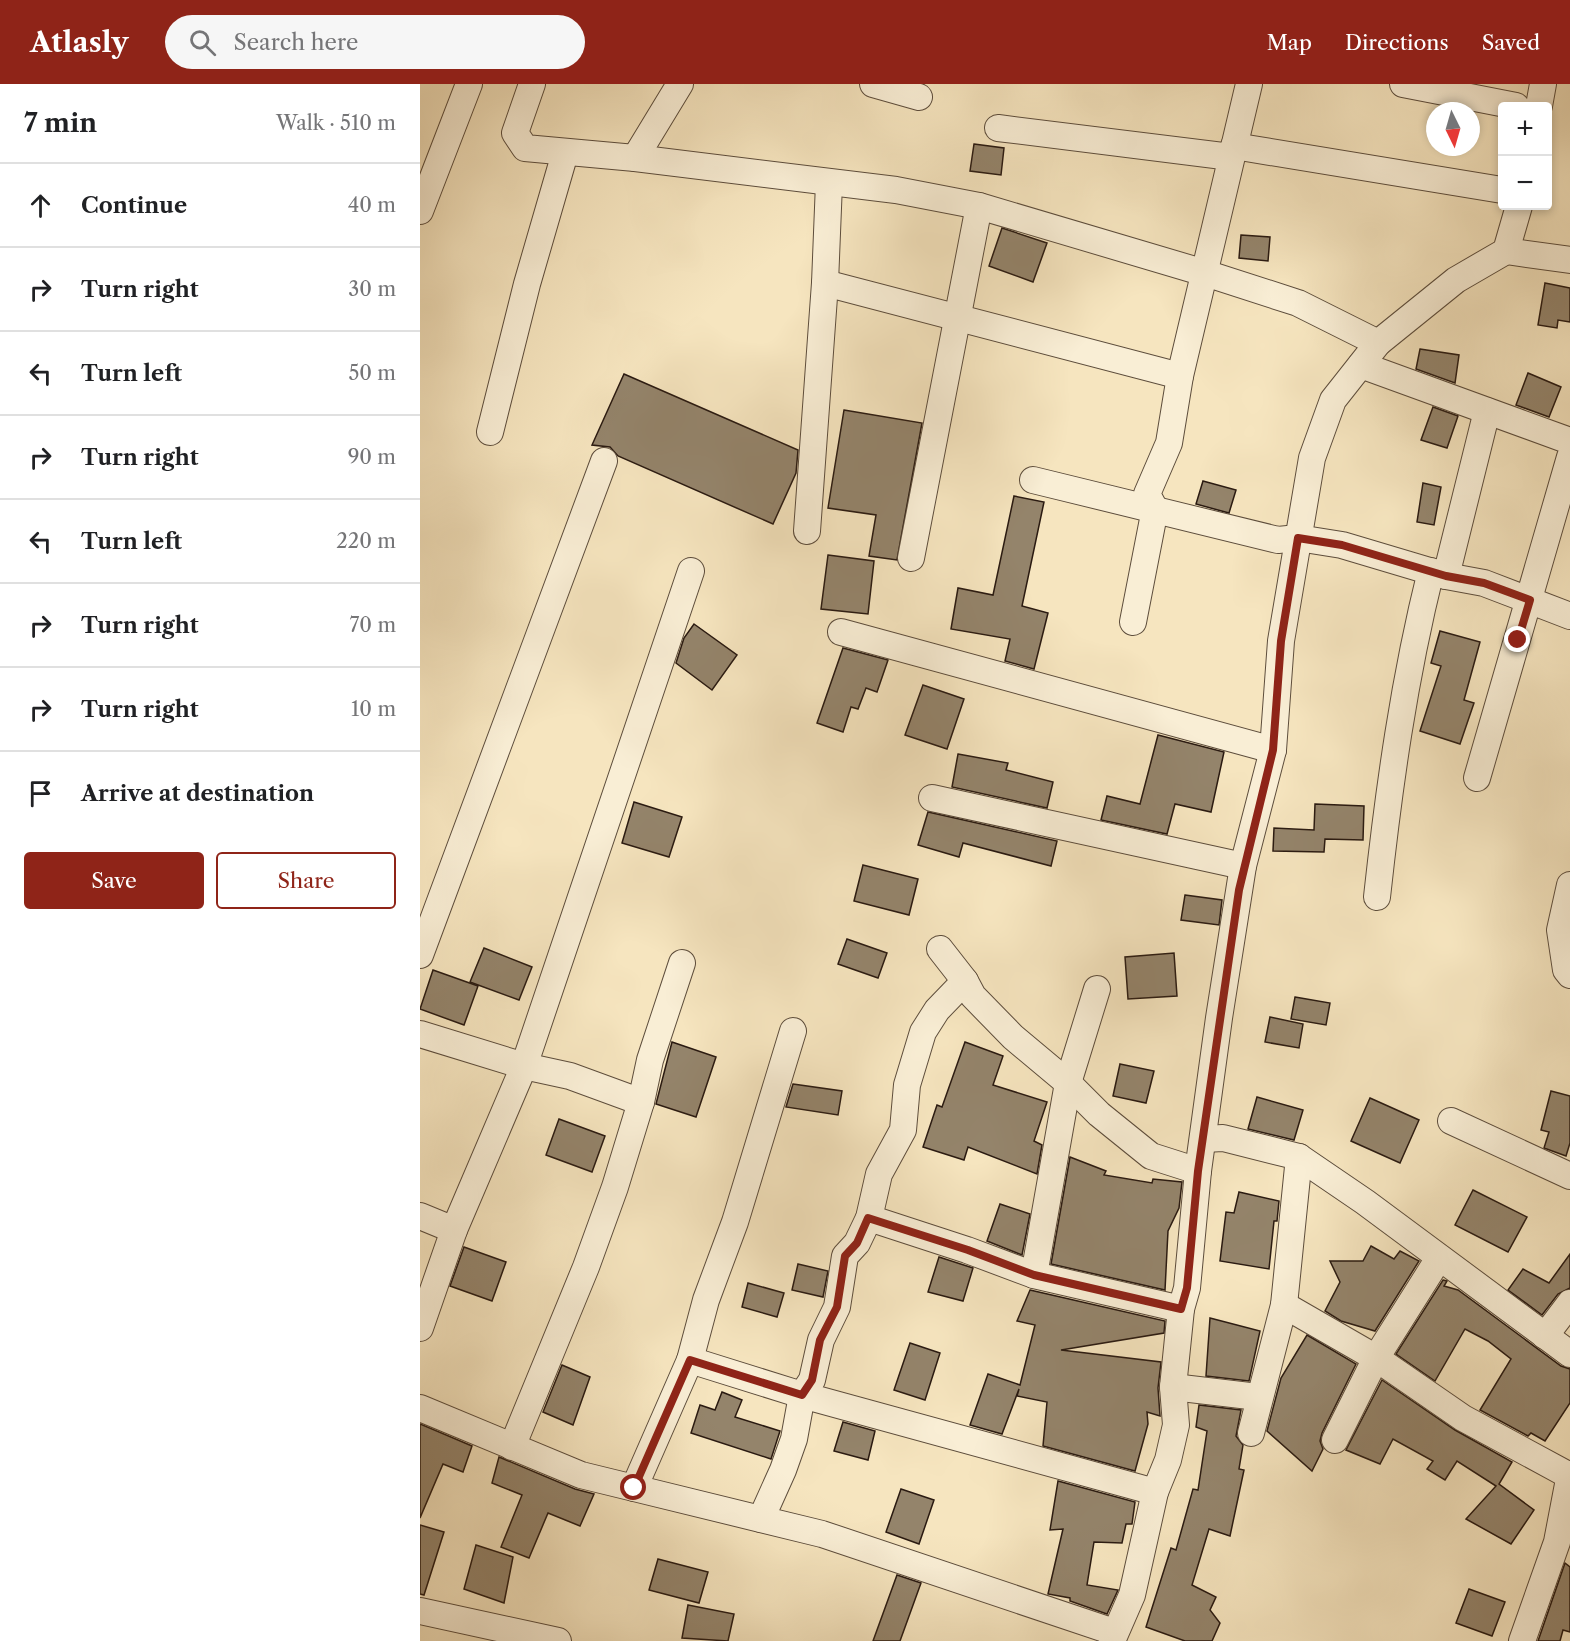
<!DOCTYPE html>
<html lang="en">
<head>
<meta charset="utf-8">
<style>
	:root { --surface:#fff; --page:#f6f6f6; --text:#202124; --muted:#757577; --line:#e0e0e0; --accent:#8f2418 }
	body { margin:0; font-family:"Libre Caslon Text",serif; background:var(--page); color:var(--text) }
	.controls { position:absolute; right:18px; top:18px; display:grid; overflow:hidden; border-radius:6px; box-shadow:0 3px 9px #0003 }
	.controls button { width:54px; height:54px; display:grid; place-items:center; padding:0; border:0; border-bottom:2px solid var(--line); background:var(--surface); color:var(--text); font:30px sans-serif }
	.compass { position:absolute; left:1006px; top:18px; width:54px; height:54px; border-radius:50%; background:var(--surface); box-shadow:0 3px 9px #0003; rotate:175deg }
	.stop { position:absolute; width:18px; height:18px; margin:-14px; border:4px solid #8f2418; border-radius:50%; background:#fff }
	.stop.end { background:#8f2418; border-color:#fff; box-shadow:0 2px 6px #0008 }
	.list { margin:0; padding:0; list-style:none }
	h2 { display:flex; justify-content:space-between; align-items:center; height:78px; margin:0; padding:0 24px; font-size:26px }
	h2 small { font-size:20px; font-weight:400; color:var(--muted) }
	.list li { display:grid; grid-template-columns:39px 1fr auto; gap:18px; align-items:center; box-sizing:border-box; height:84px; padding:0 24px; border-top:2px solid var(--line) }
	.list b { display:block; font-size:22px; white-space:nowrap }
	.list em { font-size:20px; font-style:normal; color:var(--muted) }
	.actions { display:flex; gap:12px; padding:18px 24px }
	.actions a { flex:1; padding:14px 0; border:2px solid var(--accent); border-radius:6px; text-align:center; font-size:21px; color:var(--accent) }
	.actions .main { background:var(--accent); color:#fff }
	.icon { flex:none; width:33px; height:33px; fill:none; stroke:currentColor; stroke-width:2; stroke-linecap:round; stroke-linejoin:round }
	.map { position:relative; flex:none; width:1150px; height:1557px; overflow:hidden }
	header { display:flex; align-items:center; gap:36px; box-sizing:border-box; height:84px; padding:0 30px; background:var(--accent); color:#fff }
	header strong { font-size:28px }
	nav { display:flex; gap:33px; margin-inline-start:auto; font-size:21px }
	.search { width:420px; height:54px; background:var(--page); display:flex; align-items:center; gap:15px; box-sizing:border-box; padding:0 21px; border-radius:33px; color:var(--muted); font-size:22px }
	main { display:flex }
	aside { flex:1; background:var(--surface) }
	.map>svg:first-child { display:block }
</style>
</head>
<body>
<header>
<strong>Atlasly</strong>
<div class="search"><svg class="icon" aria-label="search" viewBox="0 0 24 24"><circle cx="10" cy="10" r="6"/><path d="M15 15l6 6"/></svg>Search here</div>
<nav><a>Map</a><a>Directions</a><a>Saved</a></nav>
</header>
<main>
<aside>
<h2>7 min<small>Walk · 510 m</small></h2>
<ul class="list">
<li><svg class="icon" aria-label="ahead" viewBox="0 0 24 24"><path d="M12 20V5M6 11l6-6 6 6"/></svg><div><b>Continue</b></div><em>40 m</em></li>
<li><svg class="icon" aria-label="right" viewBox="0 0 24 24"><path d="M7 20v-9h11M14 6l5 5-5 5"/></svg><div><b>Turn right</b></div><em>30 m</em></li>
<li><svg class="icon" aria-label="left" viewBox="0 0 24 24"><path d="M17 20v-9H6M10 6l-5 5 5 5"/></svg><div><b>Turn left</b></div><em>50 m</em></li>
<li><svg class="icon" aria-label="right" viewBox="0 0 24 24"><path d="M7 20v-9h11M14 6l5 5-5 5"/></svg><div><b>Turn right</b></div><em>90 m</em></li>
<li><svg class="icon" aria-label="left" viewBox="0 0 24 24"><path d="M17 20v-9H6M10 6l-5 5 5 5"/></svg><div><b>Turn left</b></div><em>220 m</em></li>
<li><svg class="icon" aria-label="right" viewBox="0 0 24 24"><path d="M7 20v-9h11M14 6l5 5-5 5"/></svg><div><b>Turn right</b></div><em>70 m</em></li>
<li><svg class="icon" aria-label="right" viewBox="0 0 24 24"><path d="M7 20v-9h11M14 6l5 5-5 5"/></svg><div><b>Turn right</b></div><em>10 m</em></li>
<li><svg class="icon" aria-label="arrive" viewBox="0 0 24 24"><path d="M6 21V4h12l-3 4 3 4H6"/></svg><div><b>Arrive at destination</b></div></li>
</ul>
<div class="actions"><a class="main">Save</a><a>Share</a></div>
</aside>
<div class="map">
<svg width="1150" height="1557" viewBox="0 0 1150 1557">
	<rect width="100%" height="100%" fill="#f6e5bf"/>
	<filter id="stains"><feTurbulence type="fractalNoise" baseFrequency=".00333" numOctaves="4"/><feColorMatrix values="0 0 0 0 .2 0 0 0 0 .09 0 0 0 0 .02 0 0 0 .5 -.17"/></filter>
	<radialGradient id="worn" r=".72"><stop offset=".6" stop-color="#630" stop-opacity="0"/><stop offset="1" stop-color="#630" stop-opacity=".3"/></radialGradient>
	<!-- building -->
	<g fill="#94846b" stroke="#2a1a11" stroke-width="1.5">
		<path d="M554,60L584,64L581,91L550,87Z"/>
		<path d="M582,144L627,159L613,198L569,182Z"/>
		<path d="M821,151L850,153L848,177L819,174Z"/>
		<path d="M1125,199L1150,204V238L1138,236L1137,244L1118,241Z"/>
		<path d="M1000,265L1039,271L1035,299L996,285Z"/>
		<path d="M1108,289L1141,303L1129,333L1096,321Z"/>
		<path d="M204,290L378,366L376,389L353,440L198,372L190,363L172,361Z"/>
		<path d="M1013,323L1038,332L1027,364L1001,356Z"/>
		<path d="M424,326L502,339L477,476L449,472L456,431L408,424Z"/>
		<path d="M783,397L816,406L809,429L776,420Z"/>
		<path d="M1003,399L1021,403L1014,441L997,438Z"/>
		<path d="M594,412L624,418L602,522L628,529L614,585L585,577L590,555L531,545L538,504L573,511Z"/>
		<path d="M408,471L454,477L448,530L401,525Z"/>
		<path d="M274,540L317,571L292,606L256,579L264,554Z"/>
		<path d="M1020,547L1060,558L1044,616L1054,619L1040,660L1000,647L1021,582L1011,579Z"/>
		<path d="M423,564L468,576L457,608L446,604L438,625L431,623L423,648L397,639Z"/>
		<path d="M503,601L544,615L527,665L485,651Z"/>
		<path d="M738,651L804,668L791,728L755,720L747,750L681,736L687,712L720,720Z"/>
		<path d="M538,670L588,679L586,686L633,698L627,724L532,703Z"/>
		<path d="M214,718L262,733L249,773L202,759Z"/>
		<path d="M895,720L944,722L943,756L905,755L904,768L853,767L854,744L894,746Z"/>
		<path d="M508,728L637,757L631,782L543,759L539,773L498,761Z"/>
		<path d="M443,781L498,795L489,831L434,817Z"/>
		<path d="M765,811L802,816L799,841L761,836Z"/>
		<path d="M427,855L467,869L458,894L418,880Z"/>
		<path d="M64,864L112,883L99,916L50,898Z"/>
		<path d="M754,869L757,912L708,915L705,873Z"/>
		<path d="M13,886L58,902L44,941L0,925Z"/>
		<path d="M875,913L910,919L906,941L871,935Z"/>
		<path d="M850,933L883,940L879,964L845,958Z"/>
		<path d="M252,958L296,973L276,1033L236,1020Z"/>
		<path d="M545,958L583,972L573,1001L627,1018L614,1057L622,1061L617,1090L548,1063L544,1076L503,1063L517,1021L522,1023Z"/>
		<path d="M700,980L734,987L726,1019L693,1012Z"/>
		<path d="M373,1000L422,1007L418,1031L366,1023Z"/>
		<path d="M1131,1007L1150,1012V1059L1146,1072L1124,1064L1129,1048L1121,1046Z"/>
		<path d="M837,1013L883,1026L874,1056L828,1045Z"/>
		<path d="M950,1014L999,1036L980,1079L931,1057Z"/>
		<path d="M139,1035L185,1052L172,1088L126,1071Z"/>
		<path d="M650,1073L686,1087L684,1091L732,1099L733,1095L762,1098L759,1124L748,1147L745,1206L631,1180Z"/>
		<path d="M1053,1106L1107,1133L1088,1168L1035,1141Z"/>
		<path d="M819,1108L859,1117L857,1137H854L849,1185L800,1177L806,1128L814,1129Z"/>
		<path d="M580,1120L610,1130L602,1171L567,1157Z"/>
		<path d="M951,1162L974,1175L980,1167L999,1177L955,1247L921,1237L905,1227L920,1198L910,1177H943Z"/>
		<path d="M44,1163L86,1178L72,1217L30,1202Z"/>
		<path d="M1150,1170V1204L1138,1210L1122,1231L1088,1206L1103,1185L1129,1199Z"/>
		<path d="M519,1173L553,1184L543,1217L508,1208Z"/>
		<path d="M378,1180L408,1187L403,1213L372,1206Z"/>
		<path d="M1023,1196L1027,1197L1024,1202L1038,1206L1141,1282L1150,1285V1319L1125,1357L1111,1349L1108,1352L1060,1326L1091,1275L1068,1257L1045,1245L1015,1297L976,1270Z"/>
		<path d="M328,1199L364,1209L357,1233L322,1223Z"/>
		<path d="M610,1206L745,1237L744,1249L641,1266L741,1278L738,1304L740,1332L727,1328L728,1340L715,1387L623,1362L627,1318L597,1312L599,1305L582,1350L550,1341L568,1290L600,1301L615,1241L597,1237Z"/>
		<path d="M790,1234L840,1247L829,1297L786,1292Z"/>
		<path d="M887,1251L936,1280L902,1349L900,1357L903,1365L892,1387L847,1347L861,1294Z"/>
		<path d="M490,1259L520,1269L505,1316L474,1306Z"/>
		<path d="M142,1281L170,1293L153,1341L123,1328Z"/>
		<path d="M962,1296L1035,1346L1092,1378L1079,1400L1114,1426L1091,1460L1046,1435L1076,1402L1037,1377L1025,1396L1007,1385L1013,1377L973,1355L960,1380L926,1366Z"/>
		<path d="M302,1308L322,1316L315,1333L360,1347L351,1375L271,1349L280,1321L295,1326Z"/>
		<path d="M779,1321L821,1326L816,1352L823,1361L819,1385L824,1386L810,1452L789,1445L772,1501L796,1513L790,1526L800,1539L792,1557H765L726,1543L751,1464L756,1466L773,1405L778,1406L787,1347L776,1343Z"/>
		<path d="M423,1338L455,1347L448,1376L414,1367Z"/>
		<path d="M0,1340L52,1362L43,1388L23,1380L0,1434Z"/>
		<path d="M79,1373L155,1405L174,1410L160,1442L128,1429L109,1474L81,1463L102,1411L72,1399Z"/>
		<path d="M638,1397L715,1418L712,1440H706L702,1459L674,1458L667,1501L698,1506L687,1530L650,1517V1514L628,1510L643,1445L630,1446Z"/>
		<path d="M481,1405L514,1416L499,1460L466,1448Z"/>
		<path d="M0,1441L24,1448L4,1511L0,1510Z"/>
		<path d="M56,1461L93,1473L84,1519L44,1505Z"/>
		<path d="M238,1475L288,1488L279,1519L229,1506Z"/>
		<path d="M1145,1479L1150,1483V1548L1143,1546L1140,1557H1118Z"/>
		<path d="M477,1491L501,1499L480,1557H453Z"/>
		<path d="M1049,1505L1085,1518L1072,1552L1036,1539Z"/>
		<path d="M268,1521L314,1530L308,1557L262,1554Z"/>
	</g>
	<g fill="none" stroke-linecap="round" stroke-linejoin="round">
		<!-- street casing -->
		<g stroke="#5d4d3c" stroke-width="28">
			<g id="street">
				<path d="M112,0L95,49L105,64L215,74L476,106L559,122L785,189L878,219L958,259"/>
				<path d="M453,0L499,13"/>
				<path d="M983,0L1096,22"/>
				<path d="M1119,22L1123,0"/>
				<path d="M578,44L811,73"/>
				<path d="M814,62L1082,106"/>
				<path d="M215,74L260,0"/>
				<path d="M0,127L49,0"/>
				<path d="M1086,167L1150,176"/>
				<path d="M405,199L760,292"/>
				<path d="M941,281L1150,357"/>
				<path d="M70,348L107,200L145,69"/>
				<path d="M613,396L858,456L878,454L922,461L1026,492L1064,499L1150,532"/>
				<path d="M387,447L405,199L409,99"/>
				<path d="M491,474L559,122"/>
				<path d="M1026,492L1067,327"/>
				<path d="M713,538L735,425L727,410L749,359L760,292L829,0"/>
				<path d="M421,548L853,666"/>
				<path d="M1057,694L1150,373"/>
				<path d="M512,714L823,782"/>
				<path d="M1150,801L1140,846L1146,886L1150,891"/>
				<path d="M957,813C969,703 984,595 1011,487"/>
				<path d="M520,865L545,897L553,912L593,953L648,999L679,1030L731,1072L778,1087"/>
				<path d="M0,871L184,377"/>
				<path d="M0,950L104,982L150,992L221,1018"/>
				<path d="M1031,1037L1150,1092"/>
				<path d="M784,1055L803,1054L879,1073L945,1118L1150,1270"/>
				<path d="M0,1132L34,1146"/>
				<path d="M449,1134L547,1166L614,1191L761,1225"/>
				<path d="M614,1191L648,999L677,905"/>
				<path d="M864,1221L956,1274L1043,1334L1150,1392"/>
				<path d="M0,1244L34,1146L104,982L271,487"/>
				<path d="M1125,1252L1150,1219"/>
				<path d="M270,1276L382,1311L735,1408"/>
				<path d="M753,1303L838,1313"/>
				<path d="M0,1324L161,1391L402,1450L694,1548"/>
				<path d="M831,1349L864,1221L879,1073"/>
				<path d="M915,1356L956,1274L1019,1174"/>
				<path d="M92,1363L166,1183L195,1103L221,1018L230,976L262,879"/>
				<path d="M214,1404L270,1276L286,1216L315,1138L373,947"/>
				<path d="M341,1435L363,1386L374,1355L382,1311L392,1296L401,1256L417,1223L425,1172L437,1159L449,1134L459,1090L483,1046L487,1001L503,948L517,926L545,897"/>
				<path d="M0,1527L138,1557"/>
				<path d="M692,1557L712,1511L735,1408L748,1376L756,1341L753,1303L761,1225L767,1204L778,1087L799,934L823,782L853,666L861,557L892,374L913,316L958,259L1036,196L1086,167L1099,122"/>
				<path d="M1102,1557L1137,1458L1150,1390"/>
			</g>
		</g>
		<!-- street -->
		<use href="#street" stroke="#f9eed5" stroke-width="26"/>
	</g>
	<g fill="none" stroke-linecap="round" stroke-linejoin="round">
		<!-- route -->
		<path stroke="#8f2418" stroke-width="8" d="M214,1404L270,1276L382,1311L392,1296L400,1256L417,1223L425,1172L437,1159L448,1134L548,1166L614,1191L761,1225L767,1204L778,1087L819,806L853,666L861,557L878,454L922,461L1026,492L1064,499L1110,516L1098,556"/>
	</g>
	<rect width="100%" height="100%" filter="url(#stains)"/>
	<rect width="100%" height="100%" fill="url(#worn)"/>
</svg>
<div class="controls">
<button>+</button>
<button>−</button>
</div>
<svg class="compass" viewBox="-18 -18 36 36"><path d="M0-13l5 13h-10z" fill="#e53935"/><path d="M0 13l5-13h-10z" fill="#757577"/></svg>
<div class="stop" style="left:214px;top:1404px"></div>
<div class="stop end" style="left:1098px;top:556px"></div>
</div>
</main>
</body>
</html>
